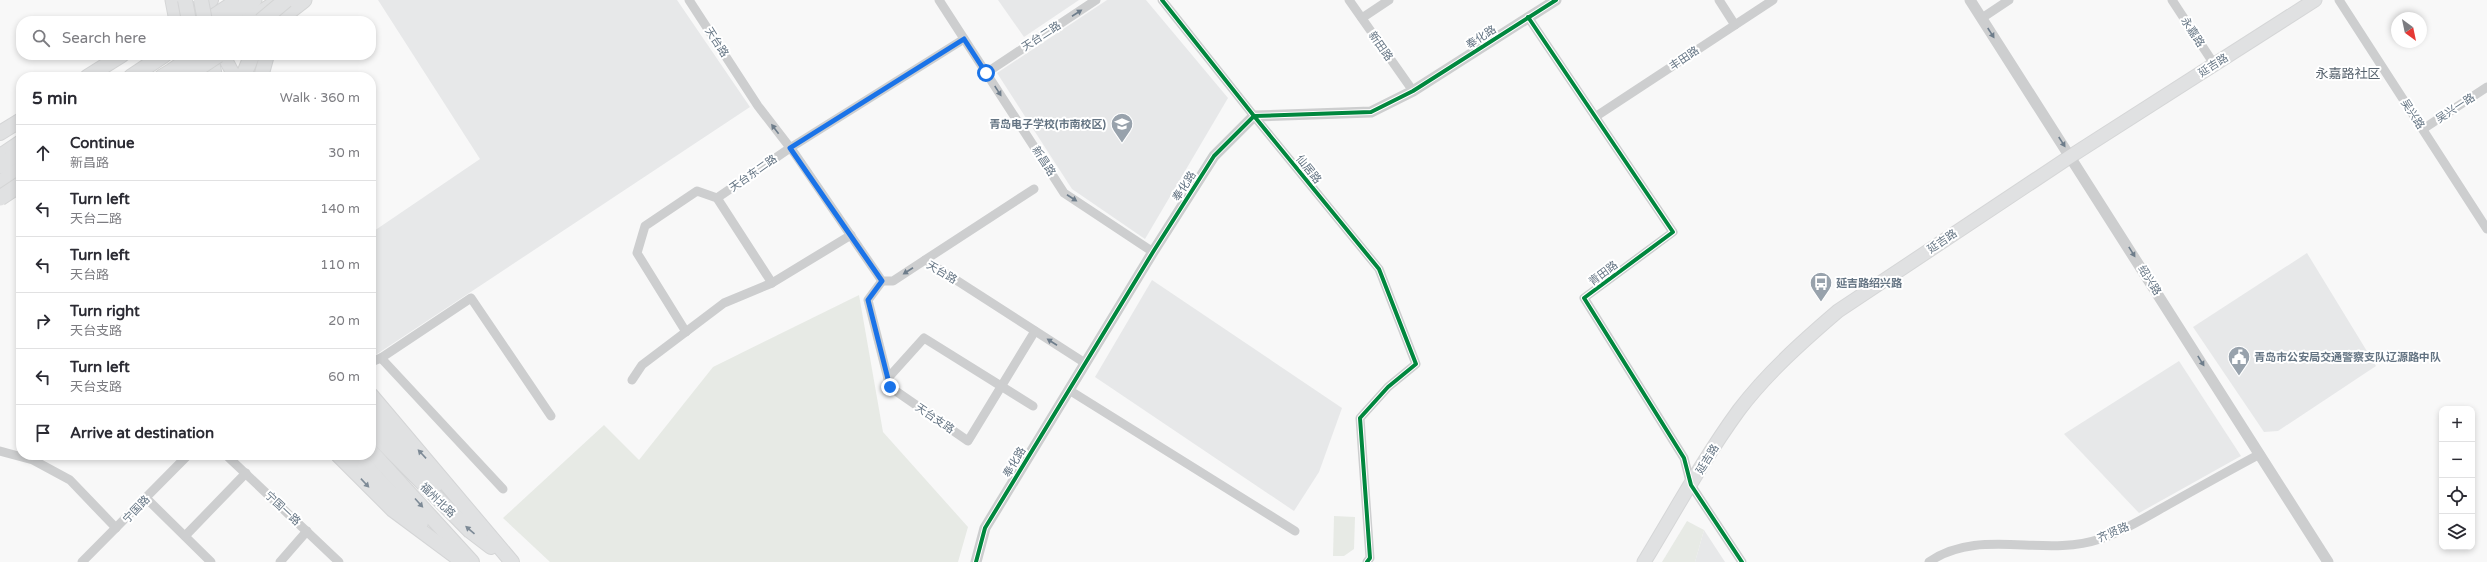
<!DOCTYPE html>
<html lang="en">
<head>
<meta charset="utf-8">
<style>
	:root { --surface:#fff; --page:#f7f7f7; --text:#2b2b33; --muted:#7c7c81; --line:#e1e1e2 }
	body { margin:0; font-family:"Varela Round","Noto Sans SC",sans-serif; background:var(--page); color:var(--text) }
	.controls { position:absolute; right:12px; bottom:12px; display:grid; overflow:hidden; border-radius:8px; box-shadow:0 2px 6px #0003 }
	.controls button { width:36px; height:36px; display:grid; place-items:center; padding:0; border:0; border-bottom:1px solid var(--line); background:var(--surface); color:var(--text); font:20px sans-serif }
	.compass { position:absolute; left:2391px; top:12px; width:36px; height:36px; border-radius:50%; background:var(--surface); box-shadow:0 2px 6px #0003; rotate:147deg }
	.stop { position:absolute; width:12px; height:12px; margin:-9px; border:3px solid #1a73e8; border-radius:50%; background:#fff }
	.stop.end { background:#1a73e8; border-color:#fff; box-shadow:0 1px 4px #0008 }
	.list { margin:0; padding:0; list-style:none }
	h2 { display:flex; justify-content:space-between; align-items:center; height:52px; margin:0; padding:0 16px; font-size:17px }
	h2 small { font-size:13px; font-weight:400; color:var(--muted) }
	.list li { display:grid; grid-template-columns:26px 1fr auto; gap:12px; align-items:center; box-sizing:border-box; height:56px; padding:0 16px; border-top:1px solid var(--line) }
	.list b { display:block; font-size:15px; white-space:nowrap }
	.list p { margin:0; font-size:13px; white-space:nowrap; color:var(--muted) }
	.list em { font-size:13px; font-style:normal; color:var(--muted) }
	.icon { flex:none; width:22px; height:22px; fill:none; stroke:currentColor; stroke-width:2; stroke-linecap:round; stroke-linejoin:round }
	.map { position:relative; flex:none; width:2487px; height:562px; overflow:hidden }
	.search { position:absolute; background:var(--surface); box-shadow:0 2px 6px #0003; left:16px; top:16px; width:360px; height:44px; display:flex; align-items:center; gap:10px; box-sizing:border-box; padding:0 14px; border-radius:16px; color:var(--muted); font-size:15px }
	.panel { position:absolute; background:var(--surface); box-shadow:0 2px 6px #0003; left:16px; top:72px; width:360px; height:388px; border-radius:16px }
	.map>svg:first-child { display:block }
</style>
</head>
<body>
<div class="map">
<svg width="2487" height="562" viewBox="0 0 2487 562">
	<rect width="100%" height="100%" fill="#f8f8f8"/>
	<!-- built -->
	<g fill="#e7e8e9">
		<path d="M378,0H677L750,107L371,358V233L480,159Z"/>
		<path d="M998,0H1079L1024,37Z"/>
		<path d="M1107,0H1146L1228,98L1145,239L1072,189L997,73Z"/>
		<path d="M2307,253L2376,366L2278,431L2264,432L2193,327Z"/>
		<path d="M1152,280L1342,408L1319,472L1294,511L1095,377Z"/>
		<path d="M2179,361L2241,456L2139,513L2064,434Z"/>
		<path d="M1704,530L1725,562H1695Z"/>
	</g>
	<!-- green -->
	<g fill="#e7eae5">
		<path d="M859,295L883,432L968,527L958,562H550L503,518L604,425L639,460L713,367Z"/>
		<path d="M1334,516L1355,517L1354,549L1344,556H1333Z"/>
		<path d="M1687,521L1704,530L1695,562H1662Z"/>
	</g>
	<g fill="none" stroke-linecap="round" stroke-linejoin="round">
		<!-- secondary casing -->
		<g stroke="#d5d6d7" stroke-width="15">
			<g id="secondary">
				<path d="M172,0L176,21"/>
				<path d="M223,55L235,77"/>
				<path d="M1644,562C1675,511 1704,458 1739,410C1767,373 1803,341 1838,311L2071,156L2315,0"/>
			</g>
		</g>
		<!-- primary casing -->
		<g stroke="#d4d5d6" stroke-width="16">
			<g id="primary">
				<path d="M176,21L211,0"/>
				<path d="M206,21L238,0"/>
				<path d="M211,55L215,77"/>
				<path d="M87,77L122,55"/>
				<path d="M261,77L267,55"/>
				<path d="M0,133L21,120"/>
				<path d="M0,156L21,142"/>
				<path d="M371,395L512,562"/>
				<path d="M371,431L470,531L491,547"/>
				<path d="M401,447L437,484"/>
				<path d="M371,451L472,562"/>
				<path d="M338,455L393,510L463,562"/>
				<path d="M374,475L421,523"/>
			</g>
		</g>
		<!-- trunk casing -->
		<g stroke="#d4d5d5" stroke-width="17">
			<g id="trunk">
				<path d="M219,21L254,0"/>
				<path d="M247,21L273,5"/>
				<path d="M277,21L304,0"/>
				<path d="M131,77L164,55"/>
				<path d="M162,77L172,71"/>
				<path d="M243,77L252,55"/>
				<path d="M0,166L21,151"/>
				<path d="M0,183L21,169"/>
				<path d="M371,413L401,447"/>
				<path d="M355,455L374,475"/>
			</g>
		</g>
		<!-- minor -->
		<g stroke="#cdcecf" stroke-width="9">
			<path d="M689,0L758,106L795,154L882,281H893L925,260L1085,363"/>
			<path d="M939,0L1064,193L1153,252"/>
			<path d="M1162,0L1254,116L1379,269L1416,364L1388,387L1360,418L1370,558L1367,562"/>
			<path d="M1349,0L1413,91"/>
			<path d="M1719,0L1735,25"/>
			<path d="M2172,0L2214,64"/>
			<path d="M2339,0L2487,229"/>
			<path d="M1528,17L1673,232L1584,298L1684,458L1691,485L1742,562"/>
			<path d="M1362,18L1389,0"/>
			<path d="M1982,18L2009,0"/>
			<path d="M986,73L1096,0"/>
			<path d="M1595,117L1773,0"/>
			<path d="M2423,129L2487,87"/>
			<path d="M717,198L790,148L964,39"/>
			<path d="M925,260L1034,189"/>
			<path d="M882,281L868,300L890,387L968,441L1035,331"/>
			<path d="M686,332L637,253L645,226L697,191L717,198L772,283"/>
			<path d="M381,358L503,489"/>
			<path d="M371,362L381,358L471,298L551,416"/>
			<path d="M888,378L924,338L1033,406"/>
			<path d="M632,380L642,365L724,303L772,283L851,235"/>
			<path d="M1069,390L1295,531"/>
			<path d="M0,451L33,460L70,480L116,528"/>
			<path d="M226,455L339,562"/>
			<path d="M146,498L211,562"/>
			<path d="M185,536L246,473"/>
			<path d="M82,562L188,455"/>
			<path d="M280,562L307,531"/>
			<path d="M1929,562C1978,527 2044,558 2100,539C2122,532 2144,518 2164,507C2196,489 2228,471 2260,454"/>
		</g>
		<!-- tertiary -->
		<g stroke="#cdcecf" stroke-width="11">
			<path d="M1970,0L2328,562"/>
			<path d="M976,562L985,528L1153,252L1214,156L1254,116L1371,112L1413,91L1556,0"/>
		</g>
		<!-- secondary -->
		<use href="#secondary" stroke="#e0e1e2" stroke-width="13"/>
		<!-- primary -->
		<use href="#primary" stroke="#e0e1e2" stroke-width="14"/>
		<!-- trunk -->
		<use href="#trunk" stroke="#e0e1e2" stroke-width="15"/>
		<!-- primary-bridge casing -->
		<g stroke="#d4d5d6" stroke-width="16" stroke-linecap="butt">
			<g id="primary-bridge">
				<path d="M185,0L189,21"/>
				<path d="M201,0L205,21"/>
			</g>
		</g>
		<!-- trunk-bridge casing -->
		<g stroke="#d4d5d5" stroke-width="17" stroke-linecap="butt">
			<g id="trunk-bridge">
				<path d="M261,21L286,0"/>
				<path d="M172,71L195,55"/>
				<path d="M185,77L218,55"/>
				<path d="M0,198L21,184"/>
			</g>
		</g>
		<!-- primary-bridge -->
		<use href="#primary-bridge" stroke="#e0e1e2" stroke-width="14"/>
		<!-- trunk-bridge -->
		<use href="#trunk-bridge" stroke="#e0e1e2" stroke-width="15"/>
		<!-- cycleway casing -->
		<g stroke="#fff" stroke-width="6">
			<g id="cycleway">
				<path d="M1162,0L1254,116L1379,269L1416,364L1388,387L1360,418L1370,558L1367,562"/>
				<path d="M1528,17L1673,232L1584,298L1684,458L1691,485L1742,562"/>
				<path d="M976,562L985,528L1153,252L1214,156L1254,116L1371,112L1413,91L1556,0"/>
			</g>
		</g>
		<!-- cycleway -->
		<use href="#cycleway" stroke="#00873e" stroke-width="4"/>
	</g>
	<!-- one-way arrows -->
	<defs><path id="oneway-solid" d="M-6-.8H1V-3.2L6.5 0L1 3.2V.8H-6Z"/></defs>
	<g fill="#6e7d8b">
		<use href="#oneway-solid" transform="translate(1077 13) rotate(-33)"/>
		<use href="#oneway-solid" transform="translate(1991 33) rotate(57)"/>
		<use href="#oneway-solid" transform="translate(998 91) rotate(57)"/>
		<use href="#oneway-solid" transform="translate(775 129) rotate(-127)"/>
		<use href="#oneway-solid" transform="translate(2062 142) rotate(57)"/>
		<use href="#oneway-solid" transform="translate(1072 198) rotate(33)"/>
		<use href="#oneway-solid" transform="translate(2132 252) rotate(58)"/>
		<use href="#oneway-solid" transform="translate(908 271) rotate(147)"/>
		<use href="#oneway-solid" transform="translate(1052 342) rotate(-147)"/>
		<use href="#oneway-solid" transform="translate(2201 361) rotate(58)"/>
	</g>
	<g fill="#7d8a96">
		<use href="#oneway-solid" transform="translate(422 454) rotate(-133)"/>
		<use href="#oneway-solid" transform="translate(365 483) rotate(47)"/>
		<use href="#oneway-solid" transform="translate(419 503) rotate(48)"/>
		<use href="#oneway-solid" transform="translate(470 530) rotate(-139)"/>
	</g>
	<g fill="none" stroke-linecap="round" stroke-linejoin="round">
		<!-- route -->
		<path stroke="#1a73e8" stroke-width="5" d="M890,387L868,300L882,281L790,148L964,39L986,73"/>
	</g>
	<!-- icons -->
	<defs>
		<g id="school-pin" transform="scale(1.15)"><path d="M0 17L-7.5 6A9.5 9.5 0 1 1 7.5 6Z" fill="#98a2ac" stroke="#fff"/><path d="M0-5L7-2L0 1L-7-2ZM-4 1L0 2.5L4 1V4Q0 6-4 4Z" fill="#fff"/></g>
		<g id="bus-pin" transform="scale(1.15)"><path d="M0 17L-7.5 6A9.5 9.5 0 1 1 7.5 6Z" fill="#98a2ac" stroke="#fff"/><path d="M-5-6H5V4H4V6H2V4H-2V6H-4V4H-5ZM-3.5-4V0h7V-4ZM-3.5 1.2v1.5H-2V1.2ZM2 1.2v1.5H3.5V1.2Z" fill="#fff"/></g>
		<g id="civic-pin" transform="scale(1.15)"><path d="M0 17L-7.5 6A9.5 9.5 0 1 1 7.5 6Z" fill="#98a2ac" stroke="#fff"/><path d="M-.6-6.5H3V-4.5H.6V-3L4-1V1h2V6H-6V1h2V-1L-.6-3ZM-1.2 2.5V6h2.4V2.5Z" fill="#fff"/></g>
	</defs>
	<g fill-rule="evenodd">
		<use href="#school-pin" x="1122" y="124"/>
		<use href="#bus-pin" x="1821" y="283"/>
		<use href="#civic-pin" x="2239" y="357"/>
	</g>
	<g text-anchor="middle" stroke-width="4" stroke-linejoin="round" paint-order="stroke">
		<!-- street labels -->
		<g font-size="11" fill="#647483" stroke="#fff">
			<text transform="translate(2193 32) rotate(57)" y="4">永嘉路</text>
			<text transform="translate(1041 36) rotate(-33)" y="4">天台二路</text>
			<text transform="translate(1481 37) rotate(-33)" y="4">奉化路</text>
			<text transform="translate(717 42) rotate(57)" y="4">天台路</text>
			<text transform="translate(1381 46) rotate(55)" y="4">新田路</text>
			<text transform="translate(1684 58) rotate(-34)" y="4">丰田路</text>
			<text transform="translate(2213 65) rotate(-32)" y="4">延吉路</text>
			<text transform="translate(2455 108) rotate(-33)" y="4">吴兴一路</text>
			<text transform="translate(2413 114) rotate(57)" y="4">吴兴路</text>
			<text transform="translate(1044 161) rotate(57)" y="4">新昌路</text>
			<text transform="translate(1309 169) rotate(51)" y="4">仙居路</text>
			<text transform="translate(753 173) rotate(-35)" y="4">天台东二路</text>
			<text transform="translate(1184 186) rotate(-57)" y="4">奉化路</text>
			<text transform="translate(1942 241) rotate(-34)" y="4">延吉路</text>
			<text transform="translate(942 272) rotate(31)" y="4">天台路</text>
			<text transform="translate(1603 273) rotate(-37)" y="4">青田路</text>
			<text transform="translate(2150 280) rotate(58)" y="4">绍兴路</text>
			<text transform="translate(935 418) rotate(34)" y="4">天台支路</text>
			<text transform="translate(1707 459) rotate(-58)" y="4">延吉路</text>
			<text transform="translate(1014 462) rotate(-59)" y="4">奉化路</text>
			<text transform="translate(438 500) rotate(44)" y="4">福州北路</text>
			<text transform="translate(283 508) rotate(43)" y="4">宁国一路</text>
			<text transform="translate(136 509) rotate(-46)" y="4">宁国路</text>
			<text transform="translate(2113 532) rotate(-23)" y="4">齐贤路</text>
		</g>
		<!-- poi labels -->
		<g font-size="11" font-weight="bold" fill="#647483" stroke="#fff" text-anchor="start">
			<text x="1106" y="128" text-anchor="end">青岛电子学校(市南校区)</text>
			<text x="1836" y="287">延吉路绍兴路</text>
			<text x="2254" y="361">青岛市公安局交通警察支队辽源路中队</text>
		</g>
		<!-- quarter labels -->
		<g font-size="13" fill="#56626d" stroke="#fff">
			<text x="2348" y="78">永嘉路社区</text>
		</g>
	</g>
</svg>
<div class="controls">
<button>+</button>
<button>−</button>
<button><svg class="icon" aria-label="locate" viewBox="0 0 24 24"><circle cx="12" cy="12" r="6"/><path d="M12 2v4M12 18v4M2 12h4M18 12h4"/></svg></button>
<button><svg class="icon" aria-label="layers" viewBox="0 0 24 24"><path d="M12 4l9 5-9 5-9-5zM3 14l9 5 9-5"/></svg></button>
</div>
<svg class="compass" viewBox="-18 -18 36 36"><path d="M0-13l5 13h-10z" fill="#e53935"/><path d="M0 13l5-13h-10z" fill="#7c7c81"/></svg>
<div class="stop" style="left:986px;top:73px"></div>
<div class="stop end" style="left:890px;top:387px"></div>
<div class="search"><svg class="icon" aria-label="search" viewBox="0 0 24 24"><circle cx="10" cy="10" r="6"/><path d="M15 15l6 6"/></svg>Search here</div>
<section class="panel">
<h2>5 min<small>Walk · 360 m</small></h2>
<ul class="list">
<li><svg class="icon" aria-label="ahead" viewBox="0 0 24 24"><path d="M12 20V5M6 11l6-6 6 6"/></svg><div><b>Continue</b><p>新昌路</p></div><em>30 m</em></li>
<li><svg class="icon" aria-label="left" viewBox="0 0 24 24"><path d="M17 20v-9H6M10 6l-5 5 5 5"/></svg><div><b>Turn left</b><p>天台二路</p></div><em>140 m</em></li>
<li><svg class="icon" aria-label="left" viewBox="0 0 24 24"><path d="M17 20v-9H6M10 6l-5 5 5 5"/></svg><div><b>Turn left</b><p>天台路</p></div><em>110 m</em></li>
<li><svg class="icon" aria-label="right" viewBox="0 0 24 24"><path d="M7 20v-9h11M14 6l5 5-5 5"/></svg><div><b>Turn right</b><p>天台支路</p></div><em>20 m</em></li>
<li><svg class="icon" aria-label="left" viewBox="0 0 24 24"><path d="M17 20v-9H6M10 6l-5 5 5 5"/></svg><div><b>Turn left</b><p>天台支路</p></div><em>60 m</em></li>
<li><svg class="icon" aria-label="arrive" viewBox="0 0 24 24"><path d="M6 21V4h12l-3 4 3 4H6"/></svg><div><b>Arrive at destination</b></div></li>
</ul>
</section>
</div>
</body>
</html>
